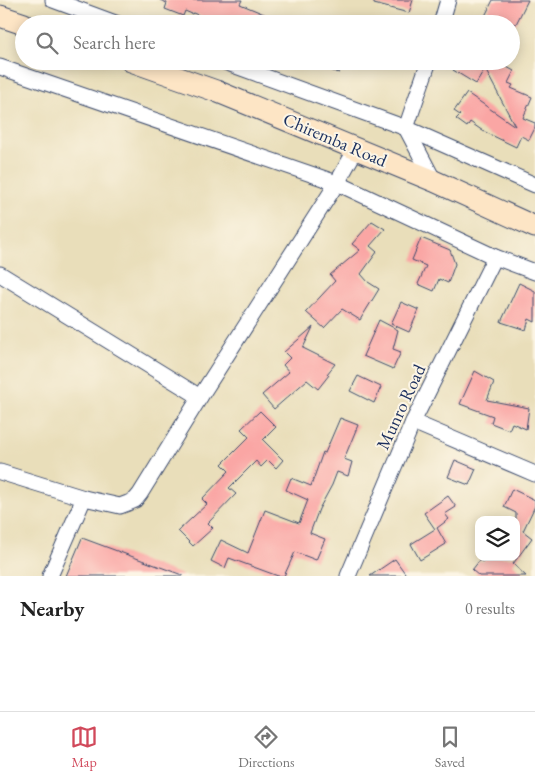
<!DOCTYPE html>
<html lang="en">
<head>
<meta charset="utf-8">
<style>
	:root { --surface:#fff; --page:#f6f6f6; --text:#222; --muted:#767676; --line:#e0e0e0; --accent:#d1495b }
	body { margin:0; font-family:"EB Garamond",serif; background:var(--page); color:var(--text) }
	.controls { position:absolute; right:15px; bottom:15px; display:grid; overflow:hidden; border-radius:10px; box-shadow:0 2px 12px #0003 }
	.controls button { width:45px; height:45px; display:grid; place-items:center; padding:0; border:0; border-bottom:1px solid var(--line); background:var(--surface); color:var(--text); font:25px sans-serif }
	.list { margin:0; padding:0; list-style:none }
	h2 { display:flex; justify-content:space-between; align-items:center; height:65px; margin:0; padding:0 20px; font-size:21px }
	h2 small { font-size:16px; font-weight:400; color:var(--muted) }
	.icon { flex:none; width:28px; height:28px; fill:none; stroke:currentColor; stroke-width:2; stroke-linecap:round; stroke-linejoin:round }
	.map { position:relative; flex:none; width:535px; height:576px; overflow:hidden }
	.search { position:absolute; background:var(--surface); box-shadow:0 2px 12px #0003; left:15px; right:15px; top:15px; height:55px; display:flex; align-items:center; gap:12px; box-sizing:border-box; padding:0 18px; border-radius:28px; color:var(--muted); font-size:19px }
	.sheet { height:135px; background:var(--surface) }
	nav { display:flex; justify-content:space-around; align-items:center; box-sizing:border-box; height:70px; border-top:1px solid var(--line); background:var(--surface); font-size:14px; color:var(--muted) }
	nav a { display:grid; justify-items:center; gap:2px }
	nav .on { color:var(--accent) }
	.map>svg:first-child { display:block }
</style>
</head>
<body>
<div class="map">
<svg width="535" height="576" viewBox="0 0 535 576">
	<rect width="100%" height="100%" fill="#fcf5e5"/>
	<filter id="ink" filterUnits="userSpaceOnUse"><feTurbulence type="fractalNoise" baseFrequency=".02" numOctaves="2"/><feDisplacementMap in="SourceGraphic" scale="10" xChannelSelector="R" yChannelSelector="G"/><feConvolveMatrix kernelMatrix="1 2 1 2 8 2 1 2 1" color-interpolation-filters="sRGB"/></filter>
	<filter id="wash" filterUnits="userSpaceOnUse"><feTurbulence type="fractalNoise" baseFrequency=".0096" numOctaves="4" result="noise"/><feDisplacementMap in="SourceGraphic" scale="20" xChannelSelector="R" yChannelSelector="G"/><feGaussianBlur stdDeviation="1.12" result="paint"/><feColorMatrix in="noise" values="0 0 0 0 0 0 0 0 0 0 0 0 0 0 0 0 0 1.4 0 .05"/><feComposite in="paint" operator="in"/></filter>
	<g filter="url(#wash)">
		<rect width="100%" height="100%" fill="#e9deba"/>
		<g id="blocks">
			<!-- building -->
			<g fill="#faa6a4">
				<path d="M160,0H242L240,4L288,24H220L193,13L192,14L185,11L183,16L165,9L167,3Z"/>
				<path d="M374,0H413L409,13L374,4Z"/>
				<path d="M493,0H528L516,24H481Z"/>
				<path d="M309,61H343L339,73L309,63Z"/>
				<path d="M458,61H496L514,71L508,83L513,85L511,88L532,97L523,118L535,123V128L529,140L521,136L516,147L483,131L470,122L467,127L456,119L460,115L454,111L467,93L515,126L485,69L476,84L453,70Z"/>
				<path d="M372,221L385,229L370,246L377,252L361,274L368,282L379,289L360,320L342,309L324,328L306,312L335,281L330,275L360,250L352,244Z"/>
				<path d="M421,238L450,250L455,264L448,283L439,279L434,291L418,284L426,266L412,260Z"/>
				<path d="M519,283L535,291V322L529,319L526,330L501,322Z"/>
				<path d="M401,302L419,310L409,332L391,324Z"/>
				<path d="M379,320L398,330L393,349L401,352L393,369L363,356Z"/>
				<path d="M313,327L303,348L335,364L327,374L329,375L318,389L307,380L274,409L262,395L289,372L283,365L290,358L284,352Z"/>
				<path d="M475,371L494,382L487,400L529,408L526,429L512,423L509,430L491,423L493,416L460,404Z"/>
				<path d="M358,376L381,387L374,403L350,391Z"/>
				<path d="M260,411L276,427L263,440L283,460L276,468L268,460L261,467L256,461L229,488L236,494L208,523L213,528L193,546L178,531L207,504L202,499L229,471L222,464L249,437L241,429Z"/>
				<path d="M340,418L358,425L344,459L352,462L348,476L337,472L332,485L319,509L310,533L325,539L316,560L295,552L284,576H278L229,558L225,568L211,561L221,540L248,553L265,510L299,523L308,500L286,490L291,478L311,486L323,452L325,453Z"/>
				<path d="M455,460L476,469L469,485L448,477Z"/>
				<path d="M512,489L535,500V506L523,531L532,538L513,564L526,576H479L472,570L480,560L482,562L487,557H516V513L504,507Z"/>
				<path d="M448,496L456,507L445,514L449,519L437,528L446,544L420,560L411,544L435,529L424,513Z"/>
				<path d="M82,538L182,575V576H66Z"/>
				<path d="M395,559L407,576H370Z"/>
			</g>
		</g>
	</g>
	<g filter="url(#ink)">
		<use href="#blocks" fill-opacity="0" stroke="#3a496c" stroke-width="1"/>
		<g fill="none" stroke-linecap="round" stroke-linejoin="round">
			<!-- street casing -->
			<g stroke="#3a496c" stroke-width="17">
				<g id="street">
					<path d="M53,0L118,24"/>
					<path d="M441,24L448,0"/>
					<path d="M222,61L406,128L535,185"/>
					<path d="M429,61L406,128L434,181"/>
					<path d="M0,67L337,183L495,257L535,272"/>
					<path d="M0,274L200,397"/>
					<path d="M413,422L535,474"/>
					<path d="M0,472L84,498L120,506L128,503L135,500L140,494L200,397L337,183L356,149"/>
					<path d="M50,576L84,498"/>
					<path d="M348,576L413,422L495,257"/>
				</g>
			</g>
			<!-- secondary casing -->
			<g stroke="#3a496c" stroke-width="23">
				<g id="secondary">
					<path d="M0,16L24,24"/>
					<path d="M131,61L216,91L434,181L535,227"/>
				</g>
			</g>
			<!-- street -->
			<use href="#street" stroke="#fff" stroke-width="15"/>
			<!-- secondary -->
			<use href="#secondary" stroke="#fde5c5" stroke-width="21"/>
		</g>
	</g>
	<g text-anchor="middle" stroke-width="4" stroke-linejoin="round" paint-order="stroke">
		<!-- street labels -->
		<g font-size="18" fill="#1b2f5e" stroke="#fcf5e5">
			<text transform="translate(335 140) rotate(23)" y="6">Chiremba Road</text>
			<text transform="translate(401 407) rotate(-65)" y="6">Munro Road</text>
		</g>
	</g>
</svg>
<div class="controls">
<button><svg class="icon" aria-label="layers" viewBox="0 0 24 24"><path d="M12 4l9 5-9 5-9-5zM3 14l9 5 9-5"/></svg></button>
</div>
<div class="search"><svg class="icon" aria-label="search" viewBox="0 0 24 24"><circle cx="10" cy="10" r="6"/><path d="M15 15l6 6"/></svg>Search here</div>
</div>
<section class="sheet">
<h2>Nearby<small>0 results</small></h2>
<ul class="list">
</ul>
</section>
<nav>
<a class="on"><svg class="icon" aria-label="map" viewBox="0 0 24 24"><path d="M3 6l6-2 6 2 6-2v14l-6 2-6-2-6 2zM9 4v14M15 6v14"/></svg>Map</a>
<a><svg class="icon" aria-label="directions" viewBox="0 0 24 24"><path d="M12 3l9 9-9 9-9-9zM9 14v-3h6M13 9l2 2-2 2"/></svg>Directions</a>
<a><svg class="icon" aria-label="saved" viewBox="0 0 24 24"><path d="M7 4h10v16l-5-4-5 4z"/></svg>Saved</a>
</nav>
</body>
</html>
